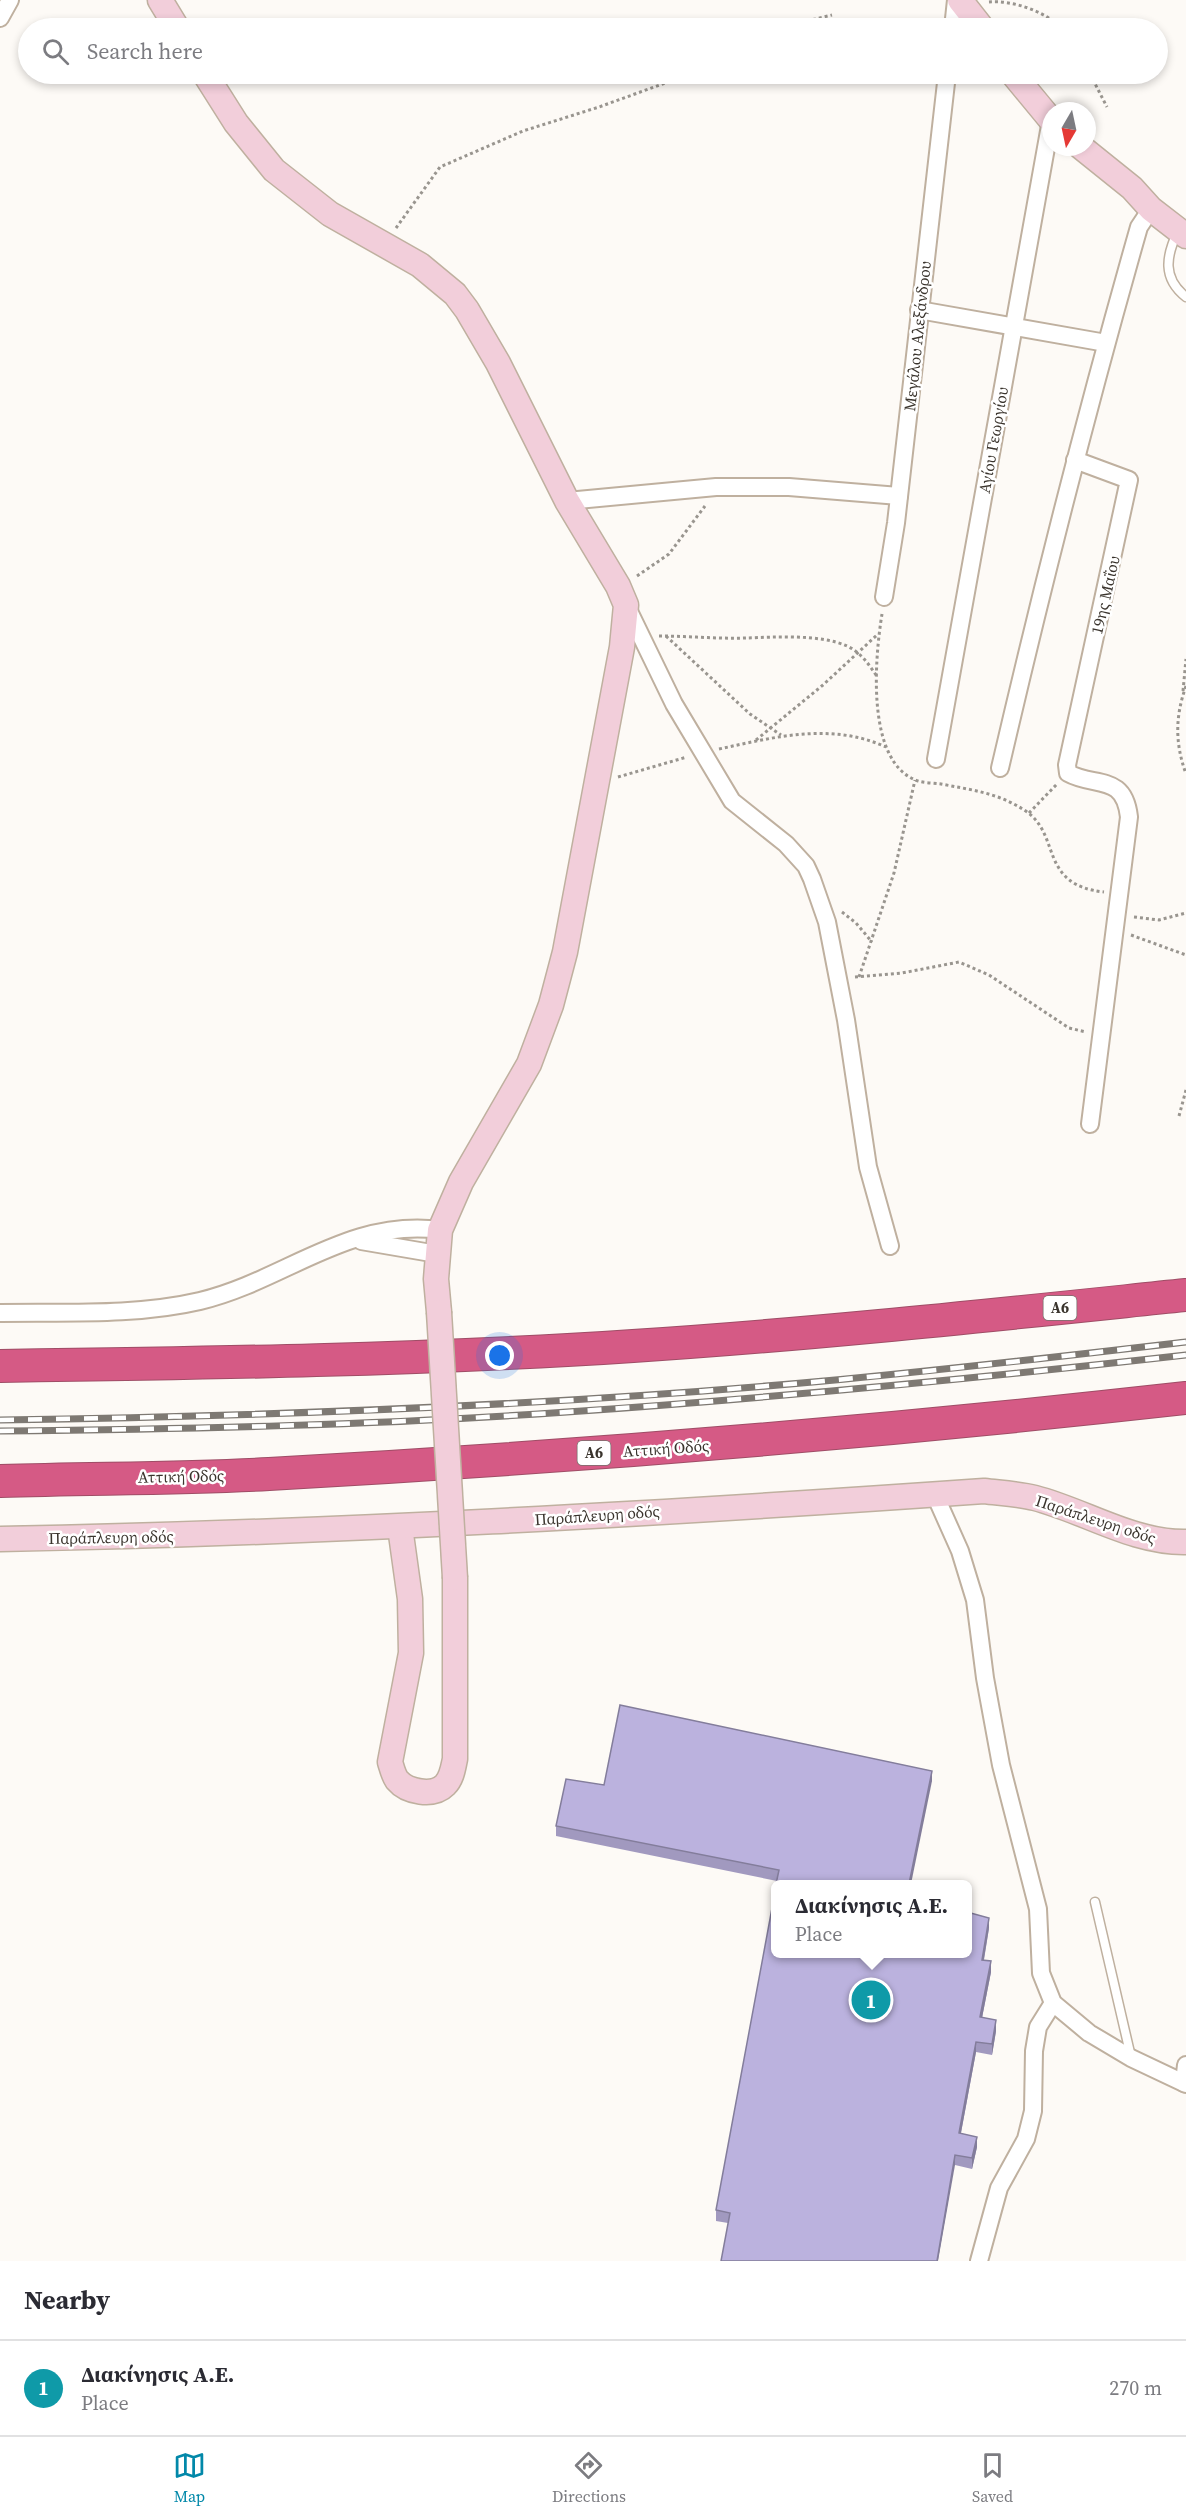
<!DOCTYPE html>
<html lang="en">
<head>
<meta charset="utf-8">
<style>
	:root { --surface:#fff; --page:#f2f2f3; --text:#2b2b33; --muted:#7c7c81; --line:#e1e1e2; --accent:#0288a9 }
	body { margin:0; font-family:"Source Serif 4",serif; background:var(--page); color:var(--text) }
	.compass { position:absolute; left:1042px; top:102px; width:54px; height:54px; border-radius:50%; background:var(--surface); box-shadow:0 3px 9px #0003; rotate:189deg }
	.you { position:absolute; left:500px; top:1356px; width:21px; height:21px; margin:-15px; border:4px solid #fff; border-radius:50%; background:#1a73e8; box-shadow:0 0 0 9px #1a73e833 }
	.badge { display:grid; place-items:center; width:39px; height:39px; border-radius:50%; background:var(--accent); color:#fff; font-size:20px; font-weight:700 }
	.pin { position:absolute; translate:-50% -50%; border:3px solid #fff; box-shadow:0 2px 6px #0006 }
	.popup { position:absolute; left:771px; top:1880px; width:201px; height:78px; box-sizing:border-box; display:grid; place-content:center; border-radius:9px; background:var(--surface); filter:drop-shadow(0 2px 4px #0005); font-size:20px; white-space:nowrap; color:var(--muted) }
	.popup b { font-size:22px; color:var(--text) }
	.popup::after { content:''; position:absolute; left:50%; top:100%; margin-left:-12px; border:12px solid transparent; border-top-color:var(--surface) }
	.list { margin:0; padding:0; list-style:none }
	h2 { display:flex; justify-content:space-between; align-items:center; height:78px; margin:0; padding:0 24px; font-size:26px }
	h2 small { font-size:20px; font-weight:400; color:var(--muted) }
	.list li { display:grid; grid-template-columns:39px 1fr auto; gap:18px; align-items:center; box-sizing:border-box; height:96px; padding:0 24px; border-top:2px solid var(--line) }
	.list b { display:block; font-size:22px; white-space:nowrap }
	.list p { margin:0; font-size:20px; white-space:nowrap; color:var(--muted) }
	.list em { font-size:20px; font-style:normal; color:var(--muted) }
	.icon { flex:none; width:33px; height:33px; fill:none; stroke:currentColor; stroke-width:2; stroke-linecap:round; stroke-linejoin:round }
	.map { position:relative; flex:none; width:1186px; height:2261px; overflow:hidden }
	.search { position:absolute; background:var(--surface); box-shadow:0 3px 9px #0003; left:18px; right:18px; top:18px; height:66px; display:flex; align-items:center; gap:15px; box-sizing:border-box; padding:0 21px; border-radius:33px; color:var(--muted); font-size:22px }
	.sheet { height:174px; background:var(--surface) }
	nav { display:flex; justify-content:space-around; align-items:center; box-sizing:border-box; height:84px; border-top:2px solid var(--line); background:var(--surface); font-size:16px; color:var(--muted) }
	nav a { display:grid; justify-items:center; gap:3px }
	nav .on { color:var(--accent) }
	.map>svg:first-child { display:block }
</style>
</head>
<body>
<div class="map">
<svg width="1186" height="2261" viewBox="0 0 1186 2261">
	<rect width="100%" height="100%" fill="#fdfaf6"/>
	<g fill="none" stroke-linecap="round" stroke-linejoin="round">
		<!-- lane casing -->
		<g stroke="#bfb09f" stroke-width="11">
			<g id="lane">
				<path d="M1178,231C1166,256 1162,278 1186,297"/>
				<path d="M1095,1902L1131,2057"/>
			</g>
		</g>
		<!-- street casing -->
		<g stroke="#bfb09f" stroke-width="20">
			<g id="street">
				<path d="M0,18L10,0"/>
				<path d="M953,28L956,0"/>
				<path d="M919,310L1106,343"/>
				<path d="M1075,460L1129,480L1067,765L1068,773C1095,788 1124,773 1129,817L1090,1124"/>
				<path d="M567,501L716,487H789L899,496"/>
				<path d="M884,597L896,523L947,74"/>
				<path d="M626,605L674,704L732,801L786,844L806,866L812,879L827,922L846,1020L868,1167L890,1246"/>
				<path d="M936,759L1051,120"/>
				<path d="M1000,768C1042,587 1088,406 1139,227L1151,209"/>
				<path d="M361,1241L437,1254"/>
				<path d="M0,1313C65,1312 136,1316 200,1301C284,1281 348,1218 440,1230"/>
				<path d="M935,1495L960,1551L975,1600L985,1678L1001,1765L1038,1909L1041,1973L1053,2003L1089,2033L1131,2058L1186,2084"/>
				<path d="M1184,2083L1186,2065"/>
				<path d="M979,2261L999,2188L1026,2139L1033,2111L1034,2051L1038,2027L1053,2003"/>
			</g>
		</g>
		<!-- secondary casing -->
		<g stroke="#bfb09f" stroke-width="27">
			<g id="secondary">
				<path d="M160,0L177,28"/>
				<path d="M960,0L982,28"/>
				<path d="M205,74L236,123L274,170L330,214L420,265L455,294L467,310L498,363L567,501L618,586L626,605L622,647L565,952L551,1005L529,1064L461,1182L440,1230L436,1279L439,1312"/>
				<path d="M1013,74L1051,120"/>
				<path d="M1081,147L1132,188L1151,209L1186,236"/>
				<path d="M400,1527L410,1599L411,1653L390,1762C392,1768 393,1774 397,1780C407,1792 433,1797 445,1785C452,1778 453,1768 455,1759V1578"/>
				<path d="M0,1539C328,1533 656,1514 984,1491C1000,1493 1019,1494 1035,1498C1085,1511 1133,1543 1186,1542"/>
			</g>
		</g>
		<!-- highway casing -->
		<g stroke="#9f4d66" stroke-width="34">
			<g id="highway">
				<path d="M0,1366C211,1363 422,1360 633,1346C818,1334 1002,1314 1186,1295"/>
				<path d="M0,1481C90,1478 179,1479 269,1474C575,1457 881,1432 1186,1398"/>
			</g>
		</g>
		<!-- path -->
		<g stroke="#99958f" stroke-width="3" stroke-dasharray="3 3" stroke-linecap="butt">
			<path d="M989,2C1012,0 1045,11 1061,28"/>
			<path d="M778,28L832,15"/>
			<path d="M1090,74L1107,107"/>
			<path d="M396,228L440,167L523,131L599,107L690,74"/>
			<path d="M637,576L669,554L705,506"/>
			<path d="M882,614C875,657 865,763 918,781C925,783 934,783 941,784C972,790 1000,793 1027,812C1061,836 1039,885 1104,892"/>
			<path d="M659,636C688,636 717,639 746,638C775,637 820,634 847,646C860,652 868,663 876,675"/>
			<path d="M666,636L750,714L781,735"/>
			<path d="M1186,686C1175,717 1175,743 1186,774"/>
			<path d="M1183,691L1186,659"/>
			<path d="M756,740L823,685L878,634"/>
			<path d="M719,749C775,737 831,722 886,747"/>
			<path d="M618,777L687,757"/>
			<path d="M1029,813L1057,784"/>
			<path d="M842,912L856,923L872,942"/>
			<path d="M1134,917L1159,920L1186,913"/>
			<path d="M1131,935L1186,955"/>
			<path d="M855,977L902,973L959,962L989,975L1069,1028L1086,1032"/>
			<path d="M859,977L894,873L915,780"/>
			<path d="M1179,1116L1186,1090"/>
		</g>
		<!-- lane -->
		<use href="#lane" stroke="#fff" stroke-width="8"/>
		<!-- street -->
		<use href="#street" stroke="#fff" stroke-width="16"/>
		<!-- secondary -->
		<use href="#secondary" stroke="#f2ceda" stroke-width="24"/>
		<!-- highway -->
		<use href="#highway" stroke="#d55a85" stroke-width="32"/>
		<!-- rail casing -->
		<g stroke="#7e7973" stroke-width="7">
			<g id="rail">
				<path d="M0,1420C275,1416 550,1406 824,1381C945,1370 1065,1356 1186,1342"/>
				<path d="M0,1431C189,1429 379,1425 567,1412C774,1398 980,1378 1186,1355"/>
			</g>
		</g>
		<!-- rail -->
		<use href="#rail" stroke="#fff" stroke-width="4.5" stroke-dasharray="14" stroke-linecap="butt"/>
		<!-- secondary-bridge casing -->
		<g stroke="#bfb09f" stroke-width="27" stroke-linecap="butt">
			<path id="secondary-bridge" d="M439,1312L455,1578"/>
		</g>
		<!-- secondary-bridge -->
		<use href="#secondary-bridge" stroke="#f2ceda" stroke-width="24"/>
	</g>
	<!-- wall -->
	<g fill="#a199bf">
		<path d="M932,1781L777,1881L556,1836V1826L604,1785Z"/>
		<path d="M989,1928L984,1960L991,1972L982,2018L996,2031L992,2055L976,2052L961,2133L977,2147L972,2169L955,2165L728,2223L716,2221V2210Z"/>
	</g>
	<!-- shaded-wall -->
	<g fill="#837d9b">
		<path d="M932,1771V1781L911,1884H909Z"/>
		<path d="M989,1918V1928L982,1970V1960Z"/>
		<path d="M991,1961V1972L980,2028V2017Z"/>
		<path d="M996,2020V2031L992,2055V2044Z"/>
		<path d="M976,2042V2052L959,2143V2133Z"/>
		<path d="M977,2137V2147L972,2169V2158Z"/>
		<path d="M955,2155V2165L938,2261H937Z"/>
	</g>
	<!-- building -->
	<g fill="#bbb2de" stroke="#837d9b" stroke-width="1.5">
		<path d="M620,1705L932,1771L909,1884H776L779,1870L556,1826L566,1779L604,1785Z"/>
		<path d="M775,1892V1953H967V1912L989,1918L982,1960L991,1961L980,2017L996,2020L992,2044L976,2042L959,2133L977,2137L972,2158L955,2155L937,2261H938H721L730,2213L716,2210Z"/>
	</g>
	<g text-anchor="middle" stroke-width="5" stroke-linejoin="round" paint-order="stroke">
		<!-- shield labels -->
		<g fill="#fff" stroke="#75716c" stroke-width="1.5">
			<rect x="1043.5" y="1296" width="33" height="24" rx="4.5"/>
			<rect x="577.5" y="1441" width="33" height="24" rx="4.5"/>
		</g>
		<g font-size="15" font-weight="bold" fill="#3a342d">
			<text x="1060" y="1313">Α6</text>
			<text x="594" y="1458">Α6</text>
		</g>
		<!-- street labels -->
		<g font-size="16" fill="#3a342d" stroke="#fff">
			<text transform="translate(917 336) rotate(-84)" y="6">Μεγάλου Αλεξάνδρου</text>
			<text transform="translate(993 440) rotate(-80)" y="6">Αγίου Γεωργίου</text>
			<text transform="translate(1105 595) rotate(-77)" y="6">19ης Μαΐου</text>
			<text transform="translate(666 1448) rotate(-4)" y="6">Αττική Οδός</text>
			<text transform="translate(181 1476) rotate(-1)" y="6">Αττική Οδός</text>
			<text transform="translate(597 1515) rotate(-4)" y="6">Παράπλευρη οδός</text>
			<text transform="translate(1096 1519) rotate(18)" y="6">Παράπλευρη οδός</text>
			<text transform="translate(111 1537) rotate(-1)" y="6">Παράπλευρη οδός</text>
		</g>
	</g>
</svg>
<svg class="compass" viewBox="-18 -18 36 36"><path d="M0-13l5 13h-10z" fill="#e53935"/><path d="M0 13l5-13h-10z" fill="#7c7c81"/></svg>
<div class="you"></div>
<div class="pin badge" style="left:871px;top:2000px;background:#0f9aa8">1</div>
<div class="popup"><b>Διακίνησις Α.Ε.</b>Place</div>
<div class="search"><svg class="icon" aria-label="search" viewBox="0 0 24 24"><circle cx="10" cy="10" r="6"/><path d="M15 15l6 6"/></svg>Search here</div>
</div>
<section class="sheet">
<h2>Nearby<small></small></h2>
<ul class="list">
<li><span class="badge" style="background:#0f9aa8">1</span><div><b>Διακίνησις Α.Ε.</b><p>Place</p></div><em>270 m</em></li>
</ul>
</section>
<nav>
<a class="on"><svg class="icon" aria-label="map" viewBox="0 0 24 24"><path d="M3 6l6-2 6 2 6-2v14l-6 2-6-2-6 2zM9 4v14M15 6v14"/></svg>Map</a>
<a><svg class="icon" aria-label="directions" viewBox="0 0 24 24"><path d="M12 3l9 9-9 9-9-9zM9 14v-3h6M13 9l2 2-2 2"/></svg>Directions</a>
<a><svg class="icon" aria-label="saved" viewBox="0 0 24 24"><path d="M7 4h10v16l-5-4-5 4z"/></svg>Saved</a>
</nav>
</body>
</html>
